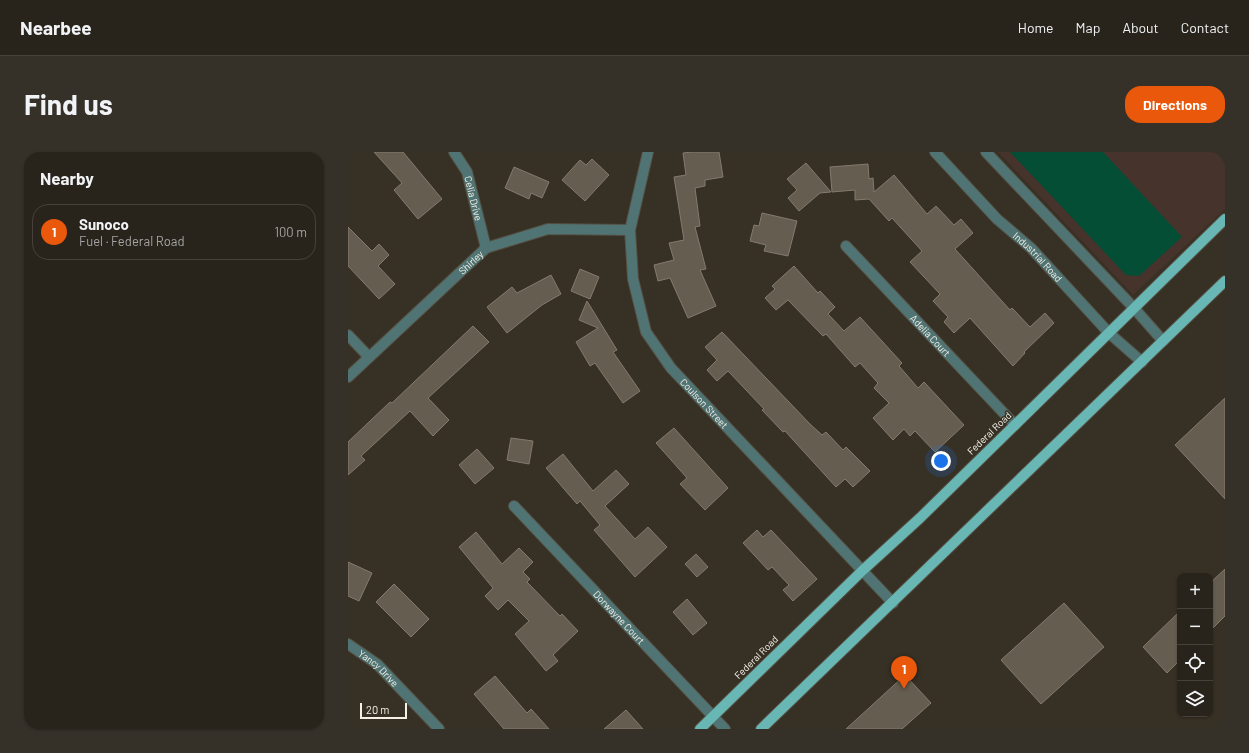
<!DOCTYPE html>
<html lang="en">
<head>
<meta charset="utf-8">
<style>
	:root { --surface:#29241b; --page:#353028; --text:#f1f3f6; --muted:#a5a4a3; --line:#45413a; --accent:#ea580c }
	body { margin:0; font-family:Barlow,sans-serif; background:var(--page); color:var(--text) }
	.controls { position:absolute; right:12px; bottom:12px; display:grid; overflow:hidden; border-radius:8px; box-shadow:0 1px 3px #0004 }
	.controls button { width:36px; height:36px; display:grid; place-items:center; padding:0; border:0; border-bottom:1px solid var(--line); background:var(--surface); color:var(--text); font:20px sans-serif }
	.scale { position:absolute; left:12px; bottom:10px; width:47px; box-sizing:border-box; padding-left:4px; border:2px solid #f4f0e8; border-top:0; font-size:11px; line-height:14px; white-space:nowrap; color:#f4f0e8; -webkit-text-stroke:3px #373024; paint-order:stroke }
	.you { position:absolute; left:593px; top:309px; width:14px; height:14px; margin:-10px; border:3px solid #fff; border-radius:50%; background:#1a73e8; box-shadow:0 0 0 6px #1a73e833 }
	.badge { display:grid; place-items:center; width:26px; height:26px; border-radius:50%; background:var(--accent); color:#fff; font-size:13px; font-weight:700 }
	.pin { position:absolute; translate:-50% -33px; filter:drop-shadow(0 1px 2px #0008) }
	.pin::after { content:''; position:absolute; top:21px; width:14px; height:12px; background:inherit; clip-path:polygon(0 0,100% 0,50% 100%) }
	.list { margin:0; padding:0; list-style:none }
	h2 { display:flex; justify-content:space-between; align-items:center; height:52px; margin:0; padding:0 16px; font-size:17px }
	h2 small { font-size:13px; font-weight:400; color:var(--muted) }
	.list li { display:grid; grid-template-columns:26px 1fr auto; gap:12px; align-items:center; box-sizing:border-box; height:56px; margin:0 8px 8px; padding:0 8px; border:1px solid var(--line); border-radius:16px }
	.list b { display:block; font-size:15px; white-space:nowrap }
	.list p { margin:0; font-size:13px; white-space:nowrap; color:var(--muted) }
	.list em { font-size:13px; font-style:normal; color:var(--muted) }
	.icon { flex:none; width:22px; height:22px; fill:none; stroke:currentColor; stroke-width:2; stroke-linecap:round; stroke-linejoin:round }
	.map { position:relative; flex:none; width:877px; height:577px; overflow:hidden; border-radius:16px }
	header { display:flex; align-items:center; gap:24px; box-sizing:border-box; height:56px; padding:0 20px; background:var(--surface); border-bottom:1px solid var(--line) }
	header strong { font-size:19px }
	nav { display:flex; gap:22px; margin-inline-start:auto; font-size:14px }
	.intro { display:flex; align-items:center; justify-content:space-between; box-sizing:border-box; height:96px; padding:0 24px }
	h1 { margin:0; font-size:28px }
	.button { padding:10px 18px; border-radius:16px; background:var(--accent); color:#fff; font-size:14px; font-weight:700 }
	main { display:flex; gap:24px; padding:0 24px }
	aside { flex:1; background:var(--surface); border-radius:16px; box-shadow:0 1px 3px #0004 }
	.map>svg:first-child { display:block }
</style>
</head>
<body>
<header>
<strong>Nearbee</strong>
<nav><a>Home</a><a>Map</a><a>About</a><a>Contact</a></nav>
</header>
<div class="intro"><h1>Find us</h1><a class="button">Directions</a></div>
<main>
<aside>
<h2>Nearby<small></small></h2>
<ul class="list">
<li><span class="badge">1</span><div><b>Sunoco</b><p>Fuel · Federal Road</p></div><em>100 m</em></li>
</ul>
</aside>
<div class="map">
<svg width="877" height="577" viewBox="0 0 877 577">
	<rect width="100%" height="100%" fill="#373024"/>
	<!-- industrial -->
	<path fill="#46342c" d="M650,0H877V57L785,143Z"/>
	<!-- green -->
	<path fill="#034e35" d="M662,0H755L834,85L791,124L778,123Z"/>
	<!-- building -->
	<g fill="#665d51" stroke="#847a6e">
		<path d="M26,0H55L94,47L70,67L46,38L54,31Z"/>
		<path d="M344,0H371L375,25L357,28V34L347,36L352,74L347,75L358,117L352,118L368,154L340,166L322,126L310,129L306,113L326,108L321,91L336,88L326,25L338,23L335,1Z"/>
		<path d="M244,7L261,23L237,49L214,28L232,8L238,13Z"/>
		<path d="M458,11L483,40L472,41L451,59L440,46L449,38L439,27Z"/>
		<path d="M520,12L521,27L525,26L526,40L546,23L579,62L588,54L606,73L613,67L625,81L607,97L662,158L664,156L682,175L697,161L706,171L676,200L677,201L665,214L622,166L606,181L596,170L600,165L585,149L592,142L562,110L574,99L544,66L541,69L521,47L507,48V38L484,40L482,15Z"/>
		<path d="M166,15L201,30L194,46L183,41L181,47L157,36Z"/>
		<path d="M414,61L449,69L440,104L416,99L418,93L402,89L406,73L411,74Z"/>
		<path d="M0,75L24,99L31,92L41,103L30,114L47,132L31,147L0,114Z"/>
		<path d="M446,114L470,141L472,139L487,155L480,162L496,179L512,165L554,211L551,214L570,236L576,230L616,273L587,300L567,279L562,284L556,277L545,288L525,266L541,251L526,236L530,231L512,211L507,215L478,182L475,184L440,148L428,158L417,146L427,137L424,134Z"/>
		<path d="M232,117L251,125L242,147L223,139Z"/>
		<path d="M203,123L213,142L194,153L159,181L139,155L164,135L169,141Z"/>
		<path d="M239,149L269,198L265,200L292,239L275,251L247,211L242,214L228,190L250,176L231,168Z"/>
		<path d="M125,174L141,190L80,246L101,268L85,284L62,259L13,304L17,308L0,323V290L42,250L44,251Z"/>
		<path d="M374,180L462,272L474,283L478,280L495,298L498,295L522,319L505,335L497,327L488,335L437,279L435,280L414,258L416,257L380,219L369,229L359,218L369,208L357,195Z"/>
		<path d="M877,246V347L827,293Z"/>
		<path d="M326,276L380,336L357,358L332,332L339,326L308,291Z"/>
		<path d="M163,286L185,289L181,312L159,308Z"/>
		<path d="M129,297L146,316L127,332L111,313Z"/>
		<path d="M215,302L245,339L268,318L281,332L257,354L287,387L300,375L319,395L287,425L246,378L252,373L232,349L229,352L198,316Z"/>
		<path d="M409,378L415,385L423,378L469,427L445,449L435,438L441,433L424,415L420,418L395,391Z"/>
		<path d="M128,380L154,412L171,396L185,410L175,420L182,427L179,430L212,464L214,462L230,479L205,503L210,509L198,519L167,482L181,469L160,448L150,458L137,444L145,436L111,395Z"/>
		<path d="M348,402L360,415L349,425L337,412Z"/>
		<path d="M0,410L24,421L11,449L0,444Z"/>
		<path d="M877,417V464L862,479V431Z"/>
		<path d="M46,432L81,467L63,485L28,450Z"/>
		<path d="M339,447L359,471L345,483L325,460Z"/>
		<path d="M716,451L756,495L693,552L653,508Z"/>
		<path d="M832,459V508L819,521L795,495Z"/>
		<path d="M557,523L583,551L554,577H498Z"/>
		<path d="M147,524L179,561L183,557L201,577H156L126,542Z"/>
		<path d="M278,558L295,577H256Z"/>
	</g>
	<g fill="none" stroke-linecap="round" stroke-linejoin="round">
		<!-- minor casing -->
		<g stroke="#554f43" stroke-width="12">
			<g id="minor">
				<path id="s1" d="M106,0L119,20L138,96"/>
				<path id="s2" d="M300,0L282,78L285,127L298,180L323,216L545,451"/>
				<path id="s3" d="M498,94L667,273"/>
				<path d="M0,183L21,205"/>
				<path id="s4" d="M0,225L138,96L200,77L282,78"/>
				<path id="s5" d="M166,354L377,577"/>
				<path id="s6" d="M0,492L29,512L91,577"/>
			</g>
		</g>
		<!-- tertiary casing -->
		<g stroke="#554f43" stroke-width="12">
			<g id="tertiary">
				<path id="s7" d="M587,0L649,67L683,96L761,181L794,210"/>
				<path d="M638,0L786,156L815,189"/>
			</g>
		</g>
		<!-- primary casing -->
		<g stroke="#554f43" stroke-width="12">
			<g id="primary">
				<path d="M352,577L515,418L572,366L877,67"/>
				<path d="M413,577L877,129"/>
			</g>
		</g>
		<!-- minor -->
		<use href="#minor" stroke="#507473" stroke-width="10"/>
		<!-- tertiary -->
		<use href="#tertiary" stroke="#507473" stroke-width="10"/>
		<!-- primary -->
		<use href="#primary" stroke="#69b7b4" stroke-width="10"/>
	</g>
	<g text-anchor="middle" stroke-width="3" stroke-linejoin="round" paint-order="stroke">
		<!-- street labels -->
		<g font-size="10" fill="#f4f0e8" stroke="#373024">
			<text dy="4" stroke="none"><textPath href="#s1" startOffset="51">Celia Drive</textPath></text>
			<text dy="4" stroke="none"><textPath href="#s7" startOffset="147">Industrial Road</textPath></text>
			<text dy="4" stroke="none"><textPath href="#s4" startOffset="168">Shirley</textPath></text>
			<text dy="4" stroke="none"><textPath href="#s3" startOffset="123">Adelia Court</textPath></text>
			<text dy="4" stroke="none"><textPath href="#s2" startOffset="276">Coulson Street</textPath></text>
			<text transform="translate(641 281) rotate(-44)" y="4">Federal Road</text>
			<text dy="4" stroke="none"><textPath href="#s5" startOffset="153">Dorwayne Court</textPath></text>
			<text transform="translate(408 505) rotate(-45)" y="4">Federal Road</text>
			<text dy="4" stroke="none"><textPath href="#s6" startOffset="39">Yancy Drive</textPath></text>
		</g>
	</g>
</svg>
<div class="controls">
<button>+</button>
<button>−</button>
<button><svg class="icon" aria-label="locate" viewBox="0 0 24 24"><circle cx="12" cy="12" r="6"/><path d="M12 2v4M12 18v4M2 12h4M18 12h4"/></svg></button>
<button><svg class="icon" aria-label="layers" viewBox="0 0 24 24"><path d="M12 4l9 5-9 5-9-5zM3 14l9 5 9-5"/></svg></button>
</div>
<div class="scale">20 m</div>
<div class="you"></div>
<div class="pin badge" style="left:556px;top:537px">1</div>
</div>
</main>
</body>
</html>
